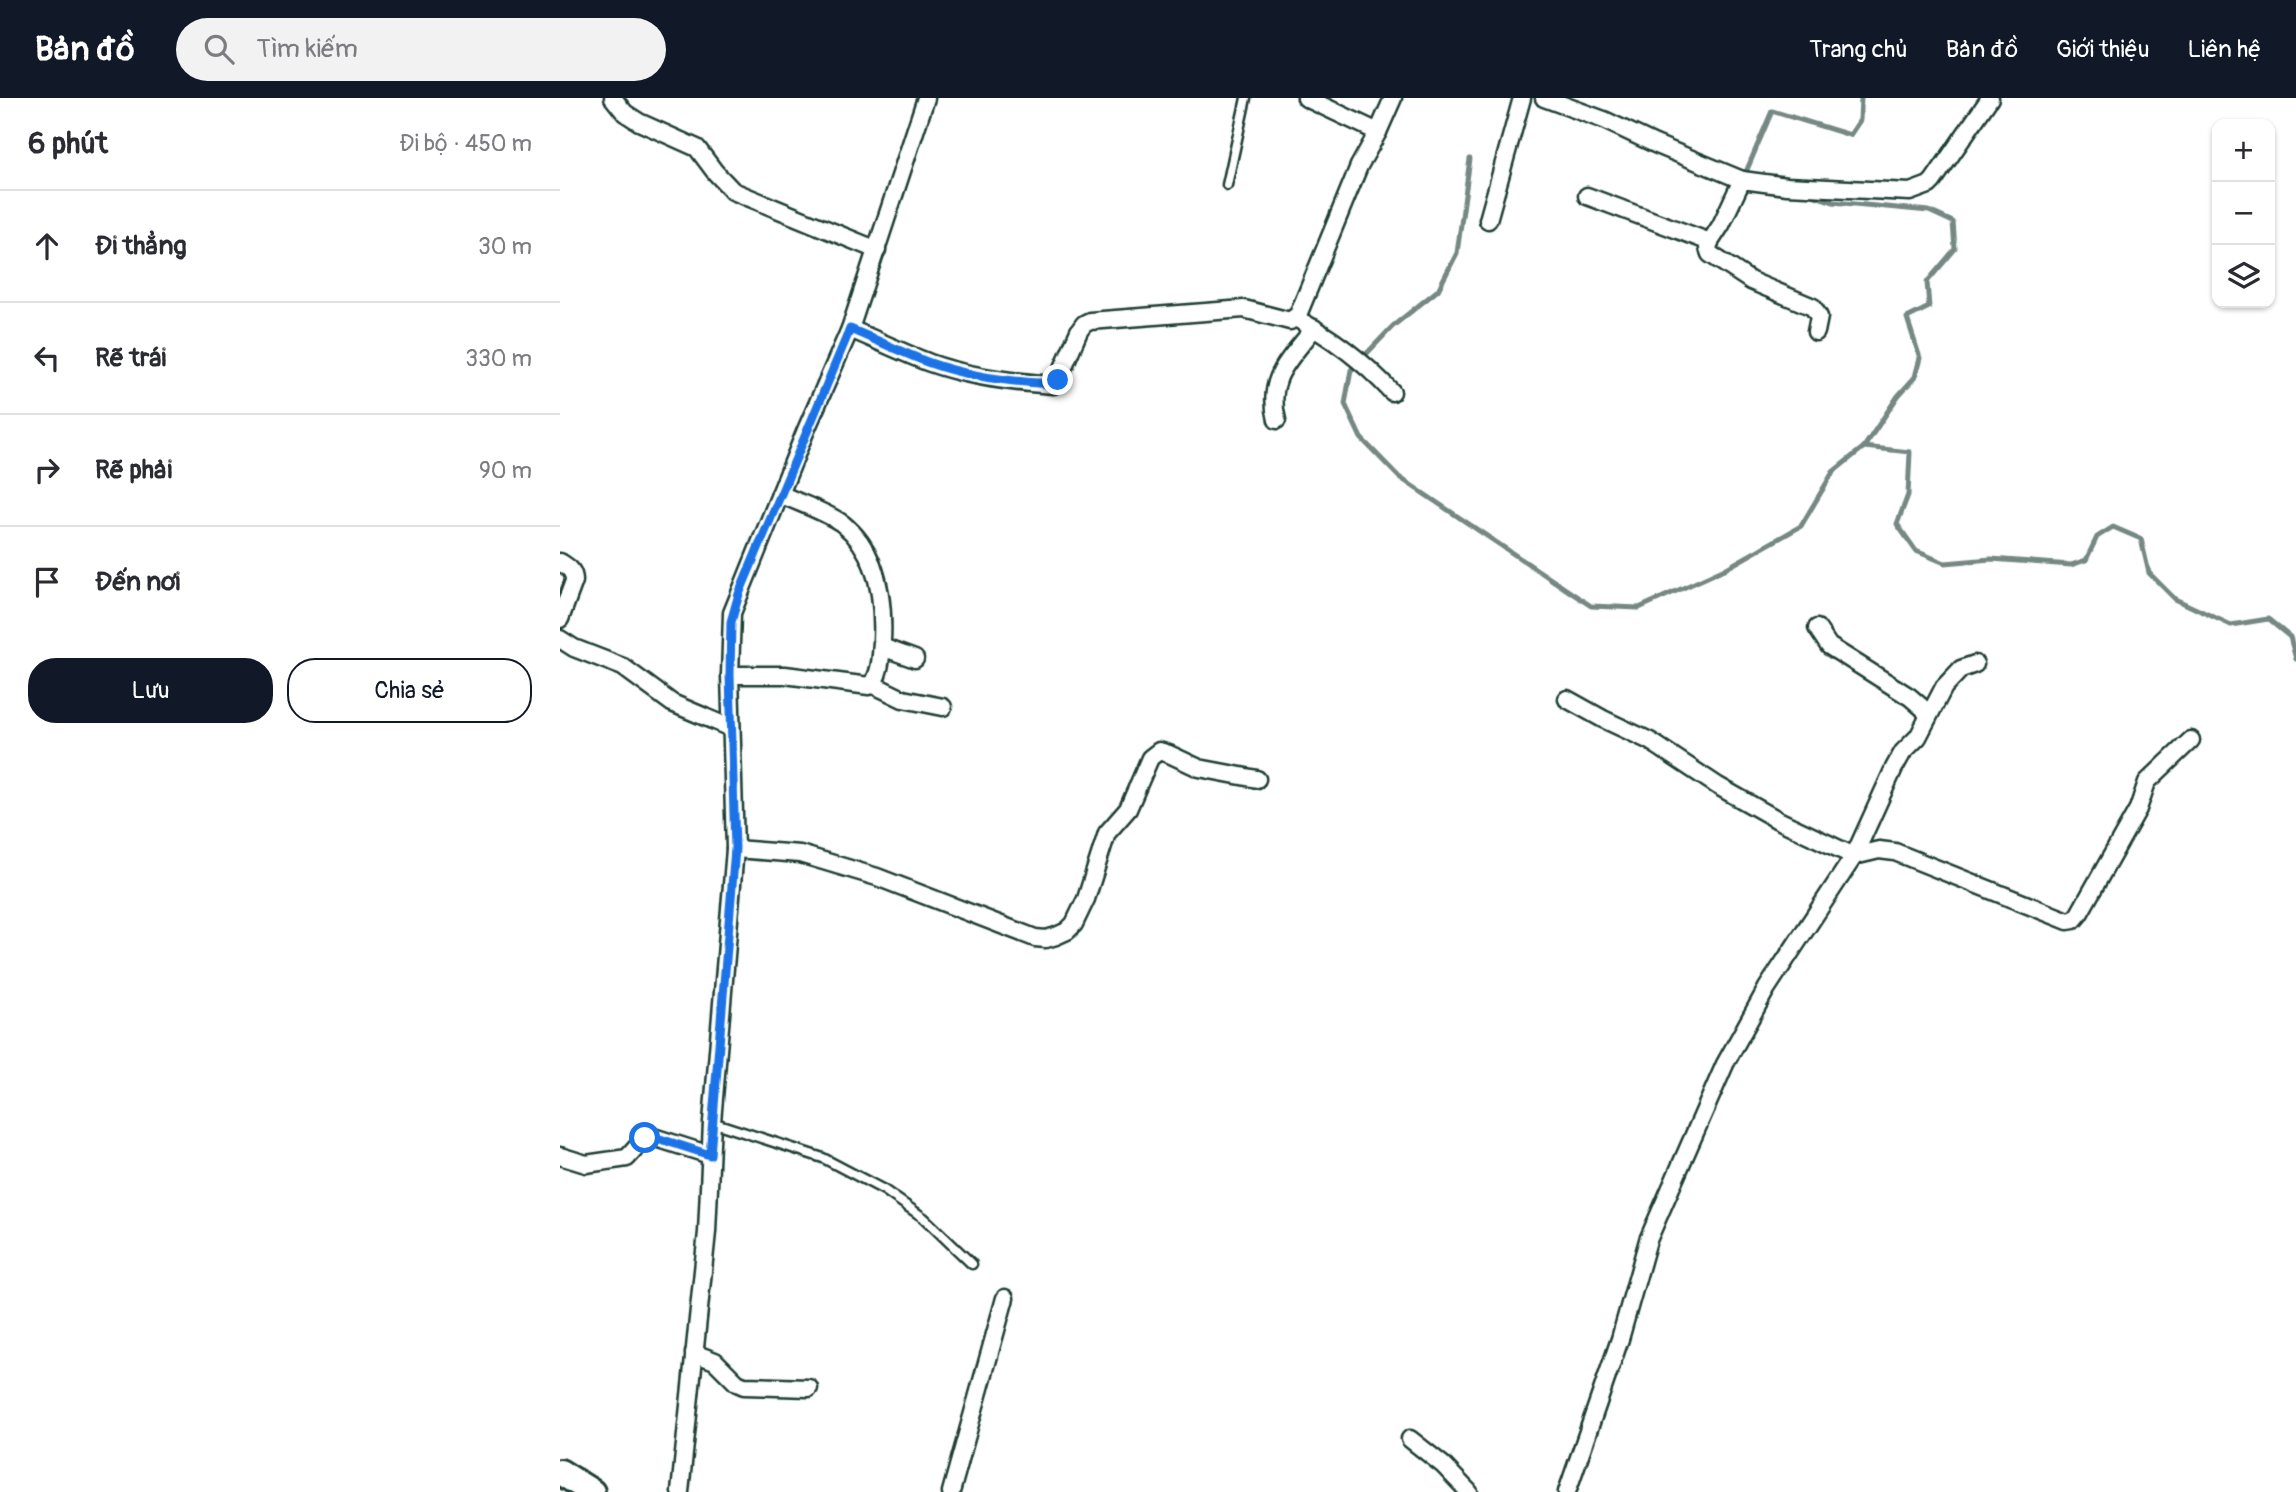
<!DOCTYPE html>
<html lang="vi">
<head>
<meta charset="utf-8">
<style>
	:root { --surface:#fff; --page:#f2f2f3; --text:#2b2b33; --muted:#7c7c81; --line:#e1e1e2; --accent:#111827 }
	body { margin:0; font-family:Pangolin,sans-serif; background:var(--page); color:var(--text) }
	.controls { position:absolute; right:21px; top:21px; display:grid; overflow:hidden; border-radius:14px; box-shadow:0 2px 5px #0004 }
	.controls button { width:63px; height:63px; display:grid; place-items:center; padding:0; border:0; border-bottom:2px solid var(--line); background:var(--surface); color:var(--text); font:35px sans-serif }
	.stop { position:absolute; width:21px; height:21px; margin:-16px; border:5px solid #1a73e8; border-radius:50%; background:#fff }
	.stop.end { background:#1a73e8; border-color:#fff; box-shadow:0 2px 7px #0008 }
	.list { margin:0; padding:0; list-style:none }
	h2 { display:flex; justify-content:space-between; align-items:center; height:91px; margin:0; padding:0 28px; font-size:30px }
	h2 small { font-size:23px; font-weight:400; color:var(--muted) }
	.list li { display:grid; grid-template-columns:46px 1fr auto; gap:21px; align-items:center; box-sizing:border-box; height:112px; padding:0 28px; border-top:2px solid var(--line) }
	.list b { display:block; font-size:26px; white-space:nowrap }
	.list em { font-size:23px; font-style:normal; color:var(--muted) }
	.actions { display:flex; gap:14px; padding:21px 28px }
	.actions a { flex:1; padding:16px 0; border:2px solid var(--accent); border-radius:28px; text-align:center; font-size:24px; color:var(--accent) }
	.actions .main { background:var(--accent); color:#fff }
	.icon { flex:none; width:38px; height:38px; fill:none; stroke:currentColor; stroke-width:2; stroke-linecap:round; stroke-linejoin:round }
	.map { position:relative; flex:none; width:1736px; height:1394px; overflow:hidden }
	header { display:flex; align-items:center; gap:42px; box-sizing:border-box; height:98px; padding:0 35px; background:var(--accent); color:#fff }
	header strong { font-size:33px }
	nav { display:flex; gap:38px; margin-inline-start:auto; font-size:24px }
	.search { width:490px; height:63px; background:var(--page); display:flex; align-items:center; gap:18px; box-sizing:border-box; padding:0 24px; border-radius:38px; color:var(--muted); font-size:26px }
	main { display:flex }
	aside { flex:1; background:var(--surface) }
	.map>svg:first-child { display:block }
</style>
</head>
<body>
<header>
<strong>Bản đồ</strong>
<div class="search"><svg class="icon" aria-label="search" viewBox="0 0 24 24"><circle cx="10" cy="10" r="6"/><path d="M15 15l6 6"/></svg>Tìm kiếm</div>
<nav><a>Trang chủ</a><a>Bản đồ</a><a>Giới thiệu</a><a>Liên hệ</a></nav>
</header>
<main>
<aside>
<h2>6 phút<small>Đi bộ · 450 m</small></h2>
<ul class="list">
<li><svg class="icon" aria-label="ahead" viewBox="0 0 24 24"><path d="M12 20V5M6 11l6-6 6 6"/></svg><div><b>Đi thẳng</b></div><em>30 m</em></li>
<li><svg class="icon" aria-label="left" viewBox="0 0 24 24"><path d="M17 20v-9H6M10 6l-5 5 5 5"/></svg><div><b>Rẽ trái</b></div><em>330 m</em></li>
<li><svg class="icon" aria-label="right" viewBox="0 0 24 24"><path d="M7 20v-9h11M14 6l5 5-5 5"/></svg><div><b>Rẽ phải</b></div><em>90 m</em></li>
<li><svg class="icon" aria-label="arrive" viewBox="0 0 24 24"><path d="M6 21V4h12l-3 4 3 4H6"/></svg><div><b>Đến nơi</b></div></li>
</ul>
<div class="actions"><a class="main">Lưu</a><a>Chia sẻ</a></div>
</aside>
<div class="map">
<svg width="1736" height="1394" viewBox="0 0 1736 1394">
	<rect width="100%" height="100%" fill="#fff"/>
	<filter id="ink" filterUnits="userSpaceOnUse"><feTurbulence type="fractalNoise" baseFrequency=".0143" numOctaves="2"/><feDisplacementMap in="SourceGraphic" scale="14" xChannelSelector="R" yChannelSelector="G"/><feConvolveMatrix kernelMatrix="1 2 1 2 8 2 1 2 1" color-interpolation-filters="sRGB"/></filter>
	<g filter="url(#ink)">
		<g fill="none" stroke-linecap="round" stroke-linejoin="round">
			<!-- stream -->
			<g stroke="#758883" stroke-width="5">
				<path d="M910,61L897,155L878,192L833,228L791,272L785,306L801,340L839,379L1031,508L1079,510L1165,471L1241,428L1273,374L1304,349L1350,354L1348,397L1337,426L1356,453L1385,465L1431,461L1511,467L1526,462L1537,439L1553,429L1581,441L1589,475L1615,501L1671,527L1708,521L1730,539L1736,561"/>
				<path d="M1193,77L1186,74L1212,13L1290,37L1300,22L1301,0"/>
				<path d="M1249,96L1273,104L1369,113L1393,124L1395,151L1367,184L1369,209L1347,220L1360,260L1355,279L1338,298L1304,349"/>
			</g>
			<!-- service casing -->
			<g stroke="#1f3d34" stroke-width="13">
				<g id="service">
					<path d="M667,87L686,0"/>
					<path d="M152,1024L263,1060L324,1092L364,1120L412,1166"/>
				</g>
			</g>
			<!-- minor casing -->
			<g stroke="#1f3d34" stroke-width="21">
				<g id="minor">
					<path d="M53,0L65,15L79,24L137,50L155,74L173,93L317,152"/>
					<path d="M984,0L1044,22L1095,46L1182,82"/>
					<path d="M818,34L833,0"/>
					<path d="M1027,98L1150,144"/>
					<path d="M928,122L962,0"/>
					<path d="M735,220C772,239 804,264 832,294"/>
					<path d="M290,231C317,242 343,255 370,265C409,279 452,284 493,287L498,282L519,233L524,226L530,223L684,211L730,223L738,217L799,68L818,34L746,0"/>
					<path d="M1256,234L1259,219L1253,209L1191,183L1150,156L1148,150L1150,144L1161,127L1182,82L1227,88L1350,94L1369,87L1373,83L1430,0"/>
					<path d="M717,322C706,279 730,262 754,230"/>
					<path d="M0,464C8,469 14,472 14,483L0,521"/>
					<path d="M1257,530L1269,548L1350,599L1364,611L1368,619"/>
					<path d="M0,541L14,550L63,569L112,605L171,630"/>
					<path d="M322,549L355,561"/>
					<path d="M170,577H225L309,588C321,580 321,557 322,543C324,502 318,454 283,426C267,414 239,405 220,396"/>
					<path d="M312,586L343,601L383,609"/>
					<path d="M1007,601L1043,621L1090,643L1158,688L1218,722L1294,758L1319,752L1335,754L1508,823L1514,822L1519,816L1578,711L1587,684L1631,642"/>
					<path d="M175,751L240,756L317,779L475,840L486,841L496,838L507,833L514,826L526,801L547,735L568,711L590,660L599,653L609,656L639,670L697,681"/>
					<path d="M0,1058L26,1066L67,1060L85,1040L90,1038L150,1057"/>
					<path d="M134,1255L155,1263L177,1285L184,1288L249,1290"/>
					<path d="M850,1341L883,1367L909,1394"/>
					<path d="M120,1394L147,1134L152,1024L175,751L170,577L172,515L246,332L290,231L366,0"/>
					<path d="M391,1394L445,1200"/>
					<path d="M1007,1394L1060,1241L1088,1142L1165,966L1207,890L1294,758L1334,670L1343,654L1358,639L1384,589L1401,571L1415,566"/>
				</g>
			</g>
			<!-- trunk casing -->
			<g stroke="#1f3d34" stroke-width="30">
				<path id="trunk" d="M0,1374L32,1394"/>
			</g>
			<!-- service -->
			<use href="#service" stroke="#fff" stroke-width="8"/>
			<!-- minor -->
			<use href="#minor" stroke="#fff" stroke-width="16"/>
			<!-- trunk -->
			<use href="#trunk" stroke="#fff" stroke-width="24"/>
		</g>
	</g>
	<g fill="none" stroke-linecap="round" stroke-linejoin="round" filter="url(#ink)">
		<!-- route -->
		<path stroke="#1a73e8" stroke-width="9" d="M85,1040L90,1038L97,1040L150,1057L175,751L170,577L171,524L179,496L290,231C317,242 343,255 370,265C409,279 452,284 493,286L498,282"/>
	</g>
</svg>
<div class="controls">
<button>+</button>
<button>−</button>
<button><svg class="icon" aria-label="layers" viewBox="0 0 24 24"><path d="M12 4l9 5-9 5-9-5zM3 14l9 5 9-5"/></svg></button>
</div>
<div class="stop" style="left:85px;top:1040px"></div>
<div class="stop end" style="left:498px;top:282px"></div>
</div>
</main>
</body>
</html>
